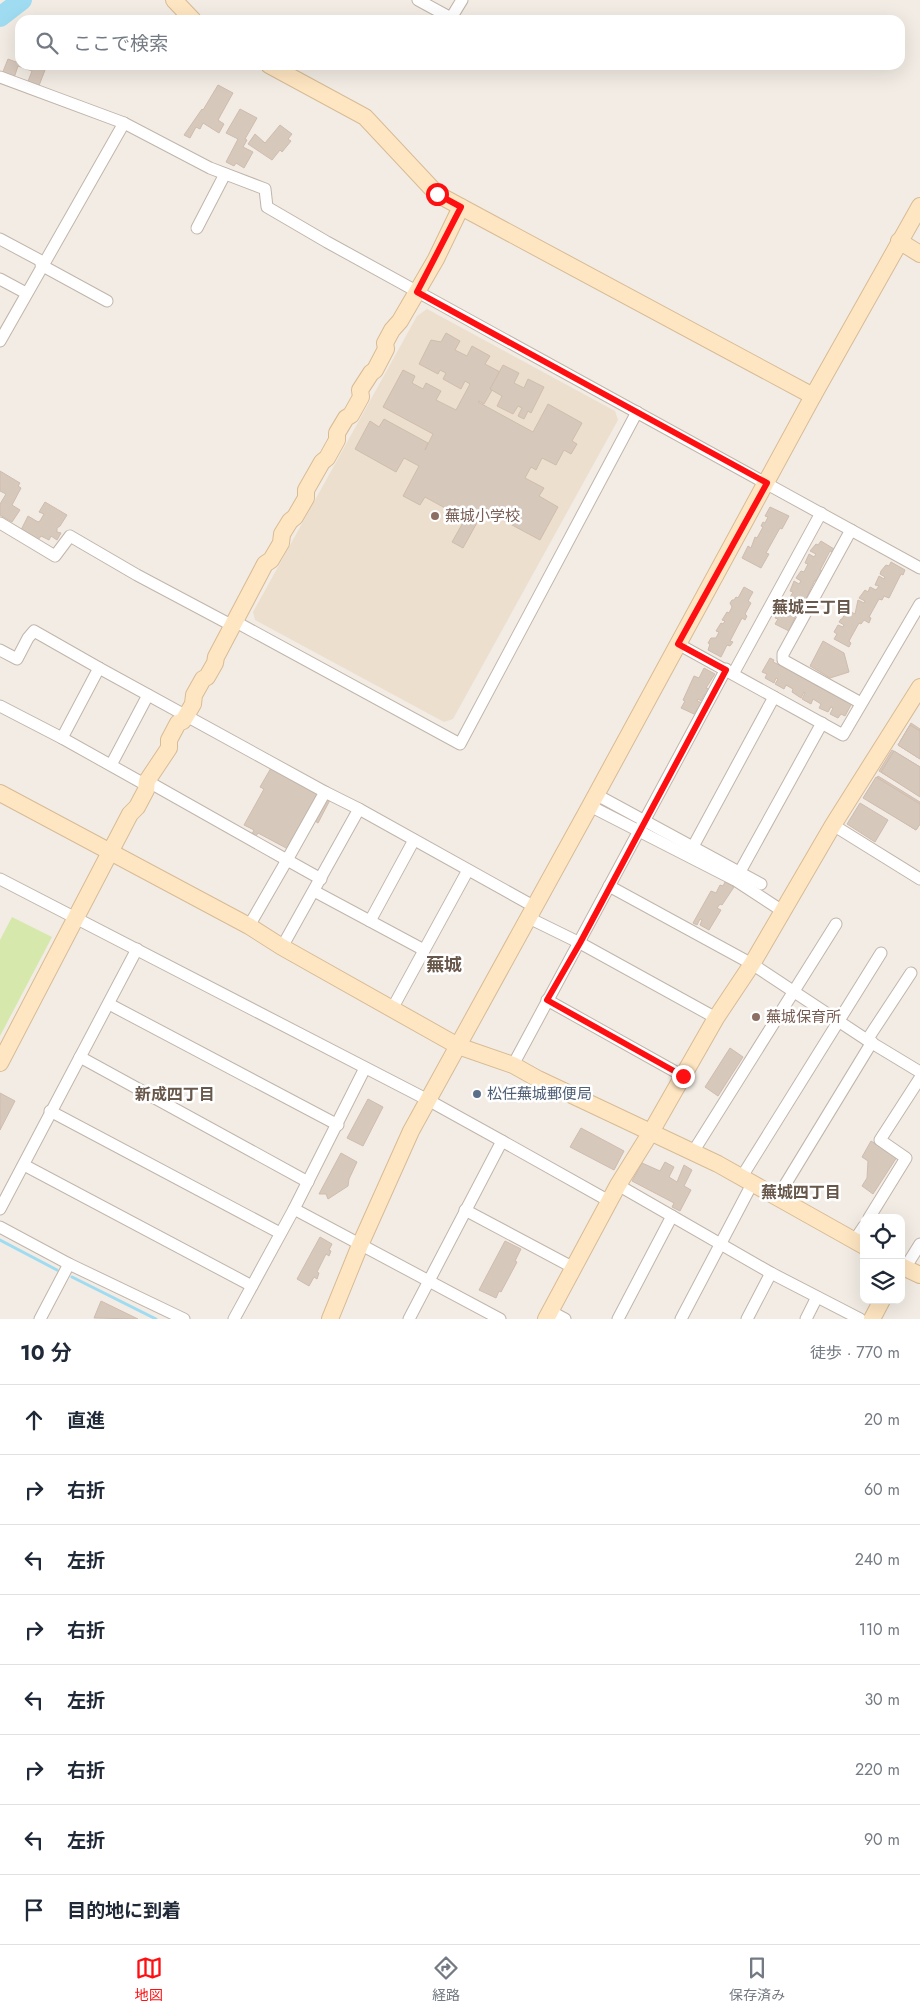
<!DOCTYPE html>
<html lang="ja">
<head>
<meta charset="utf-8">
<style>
	:root { --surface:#fff; --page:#f6f6f7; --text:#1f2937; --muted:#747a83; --line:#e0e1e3; --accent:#fe1012 }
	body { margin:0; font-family:Jost,"Noto Sans JP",sans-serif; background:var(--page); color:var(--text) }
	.controls { position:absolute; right:15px; bottom:15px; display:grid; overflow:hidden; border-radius:10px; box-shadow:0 5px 20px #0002 }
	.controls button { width:45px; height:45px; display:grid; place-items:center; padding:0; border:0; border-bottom:1px solid var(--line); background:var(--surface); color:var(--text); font:25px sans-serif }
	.stop { position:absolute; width:15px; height:15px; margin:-11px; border:4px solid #fe1012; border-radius:50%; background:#fff }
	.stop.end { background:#fe1012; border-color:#fff; box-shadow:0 1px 5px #0008 }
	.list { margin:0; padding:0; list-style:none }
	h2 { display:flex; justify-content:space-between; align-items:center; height:65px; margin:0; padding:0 20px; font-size:21px }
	h2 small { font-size:16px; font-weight:400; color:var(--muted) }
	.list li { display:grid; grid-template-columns:32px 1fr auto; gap:15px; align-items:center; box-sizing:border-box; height:70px; padding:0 20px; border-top:1px solid var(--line) }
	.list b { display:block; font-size:19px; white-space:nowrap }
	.list em { font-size:16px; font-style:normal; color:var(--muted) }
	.icon { flex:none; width:28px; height:28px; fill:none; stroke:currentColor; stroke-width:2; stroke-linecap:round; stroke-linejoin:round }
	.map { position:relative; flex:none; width:920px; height:1319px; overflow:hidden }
	.search { position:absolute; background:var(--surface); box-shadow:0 5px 20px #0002; left:15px; right:15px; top:15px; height:55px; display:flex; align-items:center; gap:12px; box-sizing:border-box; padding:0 18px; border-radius:15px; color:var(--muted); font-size:19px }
	.sheet { height:625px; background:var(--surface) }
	nav { display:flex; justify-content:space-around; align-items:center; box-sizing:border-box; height:70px; border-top:1px solid var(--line); background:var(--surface); font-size:14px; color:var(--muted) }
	nav a { display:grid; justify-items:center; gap:2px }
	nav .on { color:var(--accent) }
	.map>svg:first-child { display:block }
</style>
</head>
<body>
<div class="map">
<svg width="920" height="1319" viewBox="0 0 920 1319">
	<rect width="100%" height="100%" fill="#f2ece4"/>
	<!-- education -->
	<path fill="#ecdfce" d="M427,309L615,411L618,420L453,719L444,722L255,620L253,612L417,316Z"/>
	<!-- green -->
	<path fill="#d6e8ac" d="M12,917L52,937L0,1036V940Z"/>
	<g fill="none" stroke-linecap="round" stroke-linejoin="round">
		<!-- stream -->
		<g stroke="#9fdcf1" stroke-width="3">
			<path d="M0,1240L57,1270"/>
			<path d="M72,1277L156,1319"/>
		</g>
		<!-- river -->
		<path stroke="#9fdcf1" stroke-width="20" d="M0,17L22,0"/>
	</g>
	<!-- building -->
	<g fill="#d7c8bc" stroke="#cfbcad">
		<path d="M19,54L20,65H47L38,88L27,84L32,71L18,66L14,78L2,74L8,59L16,62Z"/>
		<path d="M218,85L233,93L218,120L224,124L219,133L203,123L200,129L196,127L190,138L184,135L202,109L203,110Z"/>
		<path d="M240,109L257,118L245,139L247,140L243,147L253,152L244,168L236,163L234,166L226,162L238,139L226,133Z"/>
		<path d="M280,125L292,134L288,139L291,141L282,152L280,150L272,160L248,144L255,134L265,143Z"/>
		<path d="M446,333L460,341L455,350L467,356L472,346L490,356L485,364L502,373L484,404L479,401L478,402L533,432L548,404L582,423L572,441L577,444L571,454L564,450L556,465L542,458L536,470L531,467L525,478L544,488L539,496L558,507L540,540L484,510L463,548L452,542L465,519L425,497L420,505L403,496L419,466L404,458L396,472L355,449L370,421L379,427L384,419L428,443L425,450L433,434L383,407L403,370L415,376L412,383L423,389L426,383L441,391L436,400L456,410L470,384L465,381L461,389L443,379L446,373L440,370L438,374L419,364L431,340L441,342Z"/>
		<path d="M503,365L519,373L514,383L524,388L528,379L544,387L531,413L528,411L524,419L518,416L522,408L518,406L513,414L497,406L502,396L490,389Z"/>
		<path d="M0,471L20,483L18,486L21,488L12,505L20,510L12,522L0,515V504L6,494L0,491Z"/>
		<path d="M45,502L67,515L60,526L57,528V532L61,533L57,540L51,536L49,540L41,536L38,540L21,530L28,516L38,522L40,521L44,514L39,512Z"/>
		<path d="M770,507L789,516L782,529L780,528L766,553L769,554L761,568L742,558L748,546L751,548L755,537L757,538L763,527L761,526L763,522L765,523L768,517L765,516Z"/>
		<path d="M821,541L834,549L833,552L830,551L820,570L822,571L817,581L815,580L802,607L800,606L789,631L775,624L778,619L775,618L778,612L777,611L779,608L784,611L785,609L780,606L787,598L789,599L793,592L790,591L794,581L799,584L801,581L796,578L801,571L804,572L808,564L805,563L809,554L814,557L816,554L810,551L816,544L818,545Z"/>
		<path d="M891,562L905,570L903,575L901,574L889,598L884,596L882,600L879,599L869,617L871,618L869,623L864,620L861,624L859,623L849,641L851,643L849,647L834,639L837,634L834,632L838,625L843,627L844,625L839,622L841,619H842L845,614L847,615L849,611L855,614L858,600L864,603L865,601L859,598L865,590L868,592L870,587L876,590L879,586L875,585L879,576L884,579L885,577L880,574L881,571L886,565L889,566Z"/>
		<path d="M744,587L753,592L748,601L751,603L745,614L747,616L745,620L742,618L730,641L733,642L730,646L727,645L721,657L708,650L710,644L708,643L711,638H716L719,632L716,631L721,623L723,624L725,621L722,620L727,612L729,613L732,607L730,603L732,600H734L736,597L738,598Z"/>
		<path d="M823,641L844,653L849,672L830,678L810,666Z"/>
		<path d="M770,658L774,660L773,662L790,670V671L792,672L793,671L817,686L829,690L828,692L845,699L844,701L852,703L845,716L841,714L838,718L830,714L833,708L831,707L828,712L819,708L821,704L813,699L811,704L802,699L805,693L804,692L801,698L792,692L793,689L786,685L784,689L775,684L778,679L776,678L774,683L765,678L767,674L762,672Z"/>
		<path d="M704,668L715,674L706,688L709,689L706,695H704L701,701L698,699L697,701L702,703L694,714L681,708L685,701L683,700L694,676L699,678Z"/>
		<path d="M911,723L920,729V759L898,745Z"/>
		<path d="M910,725L920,731V759L898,745Z"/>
		<path d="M892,750L920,767V796L879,771Z"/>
		<path d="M894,751L920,767V797L881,772Z"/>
		<path d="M271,768L330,800L318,823L315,821L288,849L258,833L256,836L252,834L254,830L244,825L264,789L260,787Z"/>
		<path d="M878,776L920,802V824L916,830L865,798Z"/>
		<path d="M876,777L920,804V824L916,830L863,798Z"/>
		<path d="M860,803L888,820L875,842L847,824Z"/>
		<path d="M725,882L734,887L722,905L720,904L717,908L721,910L709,930L700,925L702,920L700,919L697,925L693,923L711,891L716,893L720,885L723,886Z"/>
		<path d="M730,1048L743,1057L718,1096L705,1087Z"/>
		<path d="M0,1093L15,1101L0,1130Z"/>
		<path d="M368,1099L383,1107L363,1146L347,1138Z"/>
		<path d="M581,1128L624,1151L614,1170L570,1147Z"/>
		<path d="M871,1141L897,1157L873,1194L862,1186L867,1178L868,1161L862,1157Z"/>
		<path d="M341,1153L357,1162L349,1179L348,1186L328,1199L326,1194H319Z"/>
		<path d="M665,1162L674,1167L669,1177L677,1182L684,1165L692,1170L684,1186L691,1190L680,1211L672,1207L674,1203L632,1181L642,1163L660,1171Z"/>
		<path d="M320,1237L332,1244L329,1250L331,1251L329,1256L326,1254L317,1272L319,1273L317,1279L314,1277L309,1286L297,1279Z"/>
		<path d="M505,1241L521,1249L515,1261L517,1262L501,1292L499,1291L496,1298L479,1290Z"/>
		<path d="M101,1301L138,1319L94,1318Z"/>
	</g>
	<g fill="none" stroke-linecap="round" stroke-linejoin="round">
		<!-- street casing -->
		<g stroke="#c1b5aa" stroke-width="13">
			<g id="street">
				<path d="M418,0L451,18L462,0"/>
				<path d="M0,77L124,123L210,168L265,189L267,207L327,242L920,568"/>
				<path d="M197,228L225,174"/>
				<path d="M0,239L43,262"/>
				<path d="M41,265L107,301"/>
				<path d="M0,279L26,293"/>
				<path d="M0,341L124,123"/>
				<path d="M0,523L55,556L70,536L137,575L233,626"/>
				<path d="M851,530L783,654V660L861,703"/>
				<path d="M236,622L460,744L637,412"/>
				<path d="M678,644L843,735L920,604"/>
				<path d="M0,650L17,659L28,638L34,631L99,668"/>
				<path d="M733,674L821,513"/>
				<path d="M0,706L62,738"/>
				<path d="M111,765L148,695"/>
				<path d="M146,785L62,738L99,668L325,792L287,860L147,781"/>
				<path d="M325,792L359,809"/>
				<path d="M597,795L761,884"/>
				<path d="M590,806L735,880L784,912"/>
				<path d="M833,825L920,879"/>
				<path d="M689,854L774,697"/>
				<path d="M737,877L822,723"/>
				<path d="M0,879L428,1100L502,1141"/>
				<path d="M609,886L752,964L867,1040L920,1072"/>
				<path d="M314,891L424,950"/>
				<path d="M529,918L580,943L716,1018"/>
				<path d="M370,921L414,840"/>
				<path d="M249,926L287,860L321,879"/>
				<path d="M282,947L359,809L535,907"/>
				<path d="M547,1000L683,1076"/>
				<path d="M109,1004L338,1125"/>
				<path d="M392,1009L468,870"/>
				<path d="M867,1040L911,973"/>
				<path d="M80,1057L308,1182"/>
				<path d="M513,1065L726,669"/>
				<path d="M50,1111L280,1233"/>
				<path d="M693,1152L836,924"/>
				<path d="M24,1165L252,1286"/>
				<path d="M741,1178L881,953"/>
				<path d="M618,1185L771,1273L860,1319"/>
				<path d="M777,1198L872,1042"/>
				<path d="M0,1209L137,949"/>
				<path d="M294,1209L500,1319"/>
				<path d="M465,1210L574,1268"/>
				<path d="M869,1218L906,1158L880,1140L920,1078"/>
				<path d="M0,1227L69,1264L184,1319"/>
				<path d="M854,1241L864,1226"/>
				<path d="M905,1268L920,1244"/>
				<path d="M550,1311L565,1319"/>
				<path d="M40,1319L69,1264"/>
				<path d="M234,1319L294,1209L365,1068"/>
				<path d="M409,1319L502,1141L609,1201"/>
				<path d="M618,1319L672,1216"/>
				<path d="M681,1319L752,1184"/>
				<path d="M747,1319L771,1273"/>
				<path d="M806,1319L817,1297"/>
			</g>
		</g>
		<!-- secondary casing -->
		<g stroke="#d7bb95" stroke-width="18">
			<g id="secondary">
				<path d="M174,0L193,20"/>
				<path d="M269,65L365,117L437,194L813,396"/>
				<path d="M899,241L920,254"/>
				<path d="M0,793L249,926L282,947L458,1046L513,1065L538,1079L718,1164L864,1246"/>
				<path d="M0,1063L130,814L137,807L146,790L147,781L169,748V740L178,723L183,721L193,704L194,695L203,679L207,677L215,663L216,657L265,564L271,560L281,543L282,534L290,521L295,517L306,498V490L322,462L327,458L337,440V433L346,418L351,415L361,397L360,390L371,373L375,370L386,349L385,343L392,330L400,321L436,259L461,207"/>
				<path d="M901,1266L920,1275"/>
				<path d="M330,1319L360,1245L411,1131L590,806L813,396L920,206"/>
				<path d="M546,1319L618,1185L651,1132L716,1018L752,964L833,825L920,687"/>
				<path d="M872,1319L882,1300"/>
			</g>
		</g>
		<!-- street -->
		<use href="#street" stroke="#fff" stroke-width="11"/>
		<!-- secondary -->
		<use href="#secondary" stroke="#ffe6c2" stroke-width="16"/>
	</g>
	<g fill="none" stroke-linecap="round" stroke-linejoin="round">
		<!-- route -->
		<path stroke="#fe1012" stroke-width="6" d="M437,194L461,207L417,292L767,483L678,644L726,670L580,943L547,1000L683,1076"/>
	</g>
	<!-- markers -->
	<g fill="#8d6e63" stroke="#fff" stroke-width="2">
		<circle cx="435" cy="516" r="5"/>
		<circle cx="756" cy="1017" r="5"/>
	</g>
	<circle fill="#5c6f8a" stroke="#fff" stroke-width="2" cx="477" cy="1094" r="5"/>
	<g text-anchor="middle" stroke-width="5" stroke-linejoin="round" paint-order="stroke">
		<!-- education labels -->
		<g font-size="15" fill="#785e54" stroke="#fff" text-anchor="start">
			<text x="445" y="521">蕪城小学校</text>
			<text x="766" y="1022">蕪城保育所</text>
		</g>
		<!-- service labels -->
		<g font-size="15" fill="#4e5e75" stroke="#fff" text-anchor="start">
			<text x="487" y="1099">松任蕪城郵便局</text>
		</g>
		<!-- neighbourhood labels -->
		<g font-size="16" font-weight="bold" fill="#68584b" stroke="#fff">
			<text x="812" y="613">蕪城三丁目</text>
			<text x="175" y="1100">新成四丁目</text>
			<text x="801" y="1198">蕪城四丁目</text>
		</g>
		<!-- quarter labels -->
		<g font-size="18" font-weight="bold" fill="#68584b" stroke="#fff">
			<text x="444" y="971">蕪城</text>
		</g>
	</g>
</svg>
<div class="controls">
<button><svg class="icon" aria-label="locate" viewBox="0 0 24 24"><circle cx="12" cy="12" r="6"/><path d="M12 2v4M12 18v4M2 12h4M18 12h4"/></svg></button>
<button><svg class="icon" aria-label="layers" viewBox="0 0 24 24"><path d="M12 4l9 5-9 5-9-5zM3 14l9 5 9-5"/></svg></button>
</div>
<div class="stop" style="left:437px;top:194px"></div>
<div class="stop end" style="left:683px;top:1076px"></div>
<div class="search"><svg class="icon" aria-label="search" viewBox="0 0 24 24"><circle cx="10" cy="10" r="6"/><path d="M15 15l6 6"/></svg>ここで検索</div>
</div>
<section class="sheet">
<h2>10 分<small>徒歩 · 770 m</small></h2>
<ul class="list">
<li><svg class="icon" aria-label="ahead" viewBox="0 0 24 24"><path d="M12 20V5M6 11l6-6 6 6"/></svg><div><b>直進</b></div><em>20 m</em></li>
<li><svg class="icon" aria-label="right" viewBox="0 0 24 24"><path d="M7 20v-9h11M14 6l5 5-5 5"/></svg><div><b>右折</b></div><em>60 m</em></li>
<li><svg class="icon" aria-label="left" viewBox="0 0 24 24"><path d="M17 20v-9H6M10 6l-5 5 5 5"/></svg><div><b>左折</b></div><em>240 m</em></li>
<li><svg class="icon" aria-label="right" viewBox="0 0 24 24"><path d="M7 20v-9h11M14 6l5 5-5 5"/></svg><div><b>右折</b></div><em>110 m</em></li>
<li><svg class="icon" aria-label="left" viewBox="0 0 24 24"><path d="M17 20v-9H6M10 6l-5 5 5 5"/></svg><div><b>左折</b></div><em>30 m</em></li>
<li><svg class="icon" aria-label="right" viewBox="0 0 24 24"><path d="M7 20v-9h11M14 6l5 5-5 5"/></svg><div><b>右折</b></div><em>220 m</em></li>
<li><svg class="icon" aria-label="left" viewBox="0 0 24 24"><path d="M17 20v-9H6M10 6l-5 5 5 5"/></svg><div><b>左折</b></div><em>90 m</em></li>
<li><svg class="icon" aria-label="arrive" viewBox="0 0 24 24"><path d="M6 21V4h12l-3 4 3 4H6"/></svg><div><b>目的地に到着</b></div></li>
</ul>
</section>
<nav>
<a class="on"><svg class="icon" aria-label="map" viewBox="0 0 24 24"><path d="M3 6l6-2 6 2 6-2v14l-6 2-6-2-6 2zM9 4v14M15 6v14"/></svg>地図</a>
<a><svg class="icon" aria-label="directions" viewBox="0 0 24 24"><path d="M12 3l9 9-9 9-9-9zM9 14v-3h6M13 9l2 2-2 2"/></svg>経路</a>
<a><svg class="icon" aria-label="saved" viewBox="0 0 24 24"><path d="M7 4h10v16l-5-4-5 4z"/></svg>保存済み</a>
</nav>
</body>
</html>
